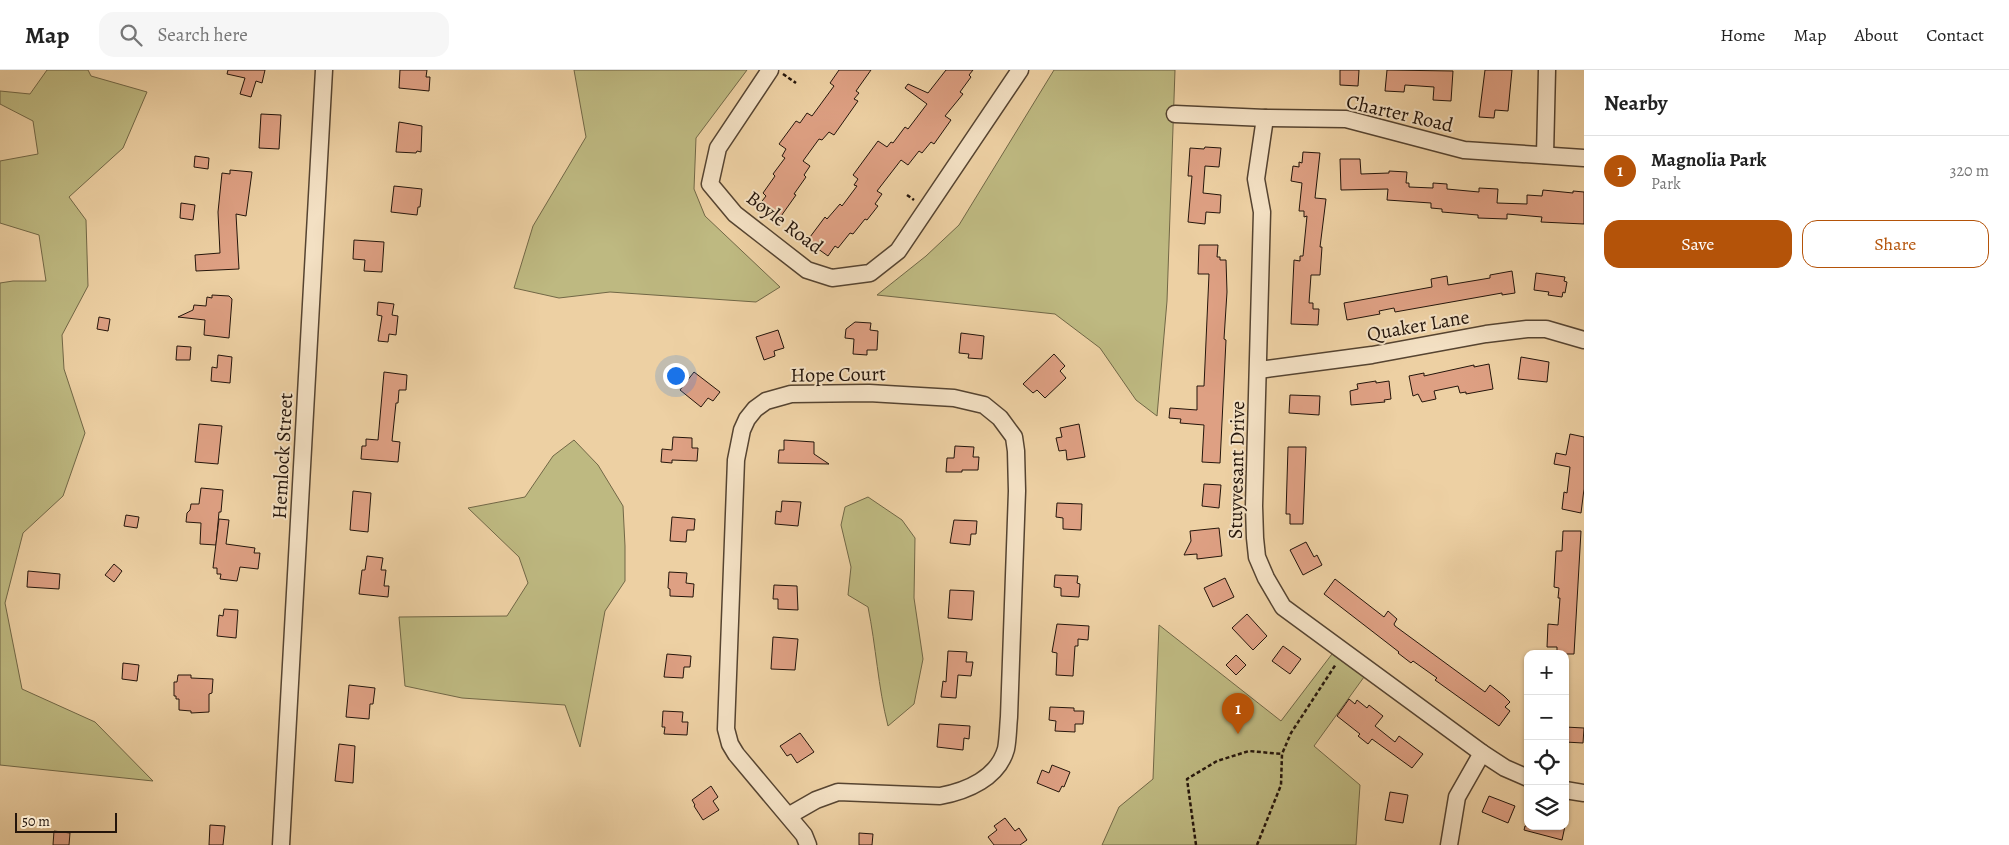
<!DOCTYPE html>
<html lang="en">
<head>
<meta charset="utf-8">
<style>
	:root { --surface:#fff; --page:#f6f6f6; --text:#222; --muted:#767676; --line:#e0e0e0; --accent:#b45309 }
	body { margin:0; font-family:Alegreya,serif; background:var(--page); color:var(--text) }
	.controls { position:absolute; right:15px; bottom:15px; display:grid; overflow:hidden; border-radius:10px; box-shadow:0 1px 4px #0004 }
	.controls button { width:45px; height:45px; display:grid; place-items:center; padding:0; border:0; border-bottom:1px solid var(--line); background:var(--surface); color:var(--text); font:25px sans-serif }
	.scale { position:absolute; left:15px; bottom:12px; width:102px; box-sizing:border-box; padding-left:5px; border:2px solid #24150b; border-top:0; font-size:14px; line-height:18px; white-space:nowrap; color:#24150b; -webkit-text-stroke:4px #f3e0c3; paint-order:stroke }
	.you { position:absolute; left:675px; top:305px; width:18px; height:18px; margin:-12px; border:4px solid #fff; border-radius:50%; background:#1a73e8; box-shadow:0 0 0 8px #1a73e833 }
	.badge { display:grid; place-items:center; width:32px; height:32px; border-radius:50%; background:var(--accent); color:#fff; font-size:16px; font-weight:700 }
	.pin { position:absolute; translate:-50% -41px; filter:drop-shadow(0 1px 2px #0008) }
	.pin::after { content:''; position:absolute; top:26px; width:18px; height:15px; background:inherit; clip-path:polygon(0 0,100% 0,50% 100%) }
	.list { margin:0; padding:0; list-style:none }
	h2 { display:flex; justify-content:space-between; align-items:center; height:65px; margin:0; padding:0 20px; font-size:21px }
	h2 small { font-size:16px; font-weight:400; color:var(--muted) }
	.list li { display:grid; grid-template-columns:32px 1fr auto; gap:15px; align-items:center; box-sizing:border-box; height:70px; padding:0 20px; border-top:1px solid var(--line) }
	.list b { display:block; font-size:19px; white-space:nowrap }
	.list p { margin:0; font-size:16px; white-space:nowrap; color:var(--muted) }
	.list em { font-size:16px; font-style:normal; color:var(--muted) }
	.actions { display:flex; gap:10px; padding:15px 20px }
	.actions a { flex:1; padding:11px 0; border:1px solid var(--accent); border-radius:15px; text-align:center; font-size:18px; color:var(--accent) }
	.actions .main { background:var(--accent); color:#fff }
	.icon { flex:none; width:28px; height:28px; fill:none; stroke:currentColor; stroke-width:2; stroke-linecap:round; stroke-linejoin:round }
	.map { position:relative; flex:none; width:1584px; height:775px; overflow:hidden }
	header { display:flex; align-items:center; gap:30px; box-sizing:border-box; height:70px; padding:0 25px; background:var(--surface); border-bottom:1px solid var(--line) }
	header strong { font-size:24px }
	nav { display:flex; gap:28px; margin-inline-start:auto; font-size:18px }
	.search { width:350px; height:45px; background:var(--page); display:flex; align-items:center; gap:12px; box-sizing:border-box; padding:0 18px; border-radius:15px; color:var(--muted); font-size:19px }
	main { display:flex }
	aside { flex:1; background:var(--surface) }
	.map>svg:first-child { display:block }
</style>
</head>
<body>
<header>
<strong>Map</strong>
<div class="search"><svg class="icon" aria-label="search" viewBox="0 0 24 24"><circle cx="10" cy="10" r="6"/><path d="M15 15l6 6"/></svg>Search here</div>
<nav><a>Home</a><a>Map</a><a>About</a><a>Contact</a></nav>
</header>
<main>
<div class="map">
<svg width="1584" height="775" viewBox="0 0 1584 775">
	<rect width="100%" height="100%" fill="#edd0a3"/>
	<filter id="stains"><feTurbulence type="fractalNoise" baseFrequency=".004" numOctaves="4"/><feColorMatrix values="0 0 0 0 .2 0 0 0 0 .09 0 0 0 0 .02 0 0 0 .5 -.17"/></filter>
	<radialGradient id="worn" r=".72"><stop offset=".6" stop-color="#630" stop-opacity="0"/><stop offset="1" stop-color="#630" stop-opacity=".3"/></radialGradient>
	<!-- green -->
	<g fill="#beb981" stroke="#716746">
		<path d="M47,0H88L91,6L147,22L123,78L69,127L86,150L88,216L62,265L64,299L85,363L63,426L23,463L5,533L22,619L95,652L153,711L0,695V213L13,211H46L39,165L0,153V91L38,84L33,51L0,34V21L30,24Z"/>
		<path d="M574,0H747L696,68L694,119L705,146L780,217L756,232L610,222L559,228L514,218L533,156L586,67Z"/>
		<path d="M1054,0H1175L1167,231L1157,346L1136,330L1100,278L1055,244L877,225L926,186L959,155Z"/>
		<path d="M574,370L598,395L623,436L625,476V511L605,541L580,677L565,635L462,628L405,616L399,547L507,546L528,513L519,487L468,438L525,427L553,386Z"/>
		<path d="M868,427L902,450L915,468L914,528L923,589L914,634L888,656C878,617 876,576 868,537L848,525L851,497L841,455L845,437Z"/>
		<path d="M1159,555L1281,651L1332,584L1364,607L1314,676L1360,715L1356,775H1102L1119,737L1153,709Z"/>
	</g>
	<!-- building -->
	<g fill="#dea083" stroke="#24150b">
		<path d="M228,0H265L262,13L256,11L251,27L240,24L245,8L227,4Z"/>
		<path d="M400,0H427L426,7H430L429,21L399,18Z"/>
		<path d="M839,0H871L856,21L859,23L854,29L858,31L834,65L829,62L822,70L819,69L803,91L810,96L804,105L806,107L794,124L796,125L779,149L759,135L766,126L763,123L775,106L773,104L785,88L782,86L786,79L779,74L796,51L800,53L807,43L812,46L834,16L830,13Z"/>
		<path d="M946,0H973L969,5L971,7L960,22L963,24L945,46L951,50L934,74L931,72L922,83L919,81L908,95L901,90L877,121L882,124L875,134L878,136L867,150L865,149L853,164L850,163L838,178L835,176L828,186L807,171L825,147L827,149L840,134L842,136L857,116L854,115L858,109L853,105L878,71L887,77L891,72L893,73L905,57L908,59L927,34L905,18L908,14L928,23Z"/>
		<path d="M1340,0H1359L1358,16L1340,15Z"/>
		<path d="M1387,0L1453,1L1451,31L1433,30L1434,17L1405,15L1404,22L1385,21Z"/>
		<path d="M1485,0H1512L1508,41L1495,40L1494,48L1479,47Z"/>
		<path d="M261,44L281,45L279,79L259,78Z"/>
		<path d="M399,52L422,56L421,82L417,81L416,83L396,82Z"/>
		<path d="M1205,77L1221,78L1219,97L1205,96L1203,123L1221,125L1220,143L1206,142L1205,154L1188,152L1192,106H1188L1190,78L1204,79Z"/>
		<path d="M1303,82L1320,83L1315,128L1326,129L1320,177H1322L1320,205H1311L1309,233H1313V239H1319L1318,255L1291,254L1294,190L1300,191V186H1303L1307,146L1304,147V141H1299L1302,113L1291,111L1293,96L1299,97V92L1302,93Z"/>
		<path d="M195,86L209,88L208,99L194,97Z"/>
		<path d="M1340,89H1360L1361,104L1389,103V101L1407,102L1406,113H1409V117L1433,118V113L1447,114V119L1479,122V118L1498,119L1497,133L1527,134V125L1542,126L1543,120L1573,123V121L1584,122V154L1541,152L1542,147L1507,144V149L1478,148V145L1442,142V139L1431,138V133L1387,130L1388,119L1341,120Z"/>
		<path d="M230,100L252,102L246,146L236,144L239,199L196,201L195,185L220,183L218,142L222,103L230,104Z"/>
		<path d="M394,116L422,119L420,137H418L417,145L391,142Z"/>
		<path d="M181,133L195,135L193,150L180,148Z"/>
		<path d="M354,170L384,172L382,202L364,201L365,190L353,189Z"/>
		<path d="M1199,175H1218L1217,187H1220V190H1226L1227,222L1224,269L1226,270L1220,393L1202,392L1204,355L1180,353L1181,349L1169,348L1170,338L1197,340V316H1204L1209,204H1198Z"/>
		<path d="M1512,201L1515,223L1502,225V223L1395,242L1394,238L1379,241L1380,244L1347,250L1344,233L1432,217L1431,209L1447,206L1448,215L1490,208V205Z"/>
		<path d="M1536,203L1565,207L1564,211L1567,212L1565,223L1563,222L1562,227L1548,225L1549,222L1534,220Z"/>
		<path d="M212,225L229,226L232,229L229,268L204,265L205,250L178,247L193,240L194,235L206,236L207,227L212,228Z"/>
		<path d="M378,232L394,234L392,245L398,246L396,265L389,264L388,272L378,271L382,246L377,245Z"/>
		<path d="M99,247L110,249L108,261L97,259Z"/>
		<path d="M855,252L871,253L870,260L878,261L877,280H867V285L853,284L854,269L845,268L846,259Z"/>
		<path d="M778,260L784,278L774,281L775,286L764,290L756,267Z"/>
		<path d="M961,263L984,266L982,289L968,288L969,284L959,283Z"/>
		<path d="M177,276L191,277L190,290H176Z"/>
		<path d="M1054,284L1065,296L1060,301L1066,308L1045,328L1037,320L1033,323L1023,314Z"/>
		<path d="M218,285L232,287L230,313L211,311L212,297L217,298Z"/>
		<path d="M1521,287L1549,292L1547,312L1518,309Z"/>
		<path d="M1489,294L1493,319L1466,324V322L1460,323L1458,316L1434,321L1436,329L1422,332L1418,324L1413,326L1409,306L1424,303V306L1474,295V297Z"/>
		<path d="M384,302L407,305L406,320H399L398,333H396L392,371L400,372L398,392L361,389L362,376H366V369L378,370Z"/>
		<path d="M694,302L720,322L713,331L708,328L701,337L680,320Z"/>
		<path d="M1376,311V313L1389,311L1391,329L1384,330L1385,332L1351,335L1350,321L1358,319L1357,314Z"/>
		<path d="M1290,325L1320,326L1319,345L1289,343Z"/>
		<path d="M199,354L222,356L218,394L195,392Z"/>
		<path d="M1079,354L1085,387L1067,390L1066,380L1059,381L1056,368L1062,367L1060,358Z"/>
		<path d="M1570,364L1584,367V419L1581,443L1562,439L1564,422L1567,423L1570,397L1554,394L1556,383L1566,385Z"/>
		<path d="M673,367L692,368V378H698L697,391L672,390V393L661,392L662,379L672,380Z"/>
		<path d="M784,370L814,372V384L829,394L778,393L779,380H784Z"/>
		<path d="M955,376L974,377L973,387H979L978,400H962V402H946L947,388H954Z"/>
		<path d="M1288,377H1306L1303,454H1290V444H1286Z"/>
		<path d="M1204,414L1221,415L1219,438L1202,436Z"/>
		<path d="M201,418L223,420L221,442H219L216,475L200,474L201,453L186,452L187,443L190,440L191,434H199Z"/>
		<path d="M353,421L371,423L368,462L350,460Z"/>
		<path d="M782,431L801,432L798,456L775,454L776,441L781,442Z"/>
		<path d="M1057,433L1082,434L1081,460L1063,459V448L1056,447Z"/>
		<path d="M126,445L139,447L137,458L124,456Z"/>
		<path d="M672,447L695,449L694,460H687L686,472L670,471Z"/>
		<path d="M219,449L229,450L226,474L255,478L254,483H260L258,499L240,497L237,511L220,509L221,504H217V498H213Z"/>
		<path d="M954,450L977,451L976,464H971L970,475L950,473Z"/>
		<path d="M1219,458L1222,486L1197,489V484L1184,485L1191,471L1190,461Z"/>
		<path d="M1563,461H1581L1574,584H1557V577H1547L1548,554L1558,555L1560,528H1558L1559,518L1554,517L1556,481H1562Z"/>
		<path d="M1306,472L1314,487L1317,485L1322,495L1303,505L1290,480Z"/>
		<path d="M367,486L383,488L381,500H386L384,516H389L388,527L359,524L362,500H365Z"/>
		<path d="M114,494L122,501L114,512L105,505Z"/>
		<path d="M28,501L60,504L59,519L27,517Z"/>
		<path d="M669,502L687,503L686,513L694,514L693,527L670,526V519L668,518Z"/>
		<path d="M1055,505L1078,506L1077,513L1080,514L1079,527L1061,526V518L1054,517Z"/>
		<path d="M1225,508L1234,527L1213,537L1204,518Z"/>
		<path d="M1335,509L1384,547L1388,541L1397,549L1394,554L1395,556L1485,622L1490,615L1504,626L1510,632L1505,637L1510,641L1499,656L1435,610L1437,608L1413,591L1411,593L1398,583L1399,582L1324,524Z"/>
		<path d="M774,515L797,516L798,540L778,539V529H773Z"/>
		<path d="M950,520L974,521L972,550L948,548Z"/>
		<path d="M224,539L238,540L236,568L217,566L219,545L223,546Z"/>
		<path d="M1247,544L1267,566L1253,580L1232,558Z"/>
		<path d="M1057,554L1089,556L1088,570L1078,569V576H1075L1073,606L1056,605L1057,583L1052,582Z"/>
		<path d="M773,567L798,569L795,600L771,599Z"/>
		<path d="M1283,576L1301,589L1290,604L1272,591Z"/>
		<path d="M948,581L967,582L966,592H973L971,606L958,605L956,628L941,627L943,611L946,612Z"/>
		<path d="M667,584L691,586L690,597H684L683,608L664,607Z"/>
		<path d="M1236,585L1246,595L1236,605L1226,595Z"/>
		<path d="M123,593L139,595L137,611L122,609Z"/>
		<path d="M178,605H191V608L213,609L212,623L209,624V642L191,643V641L179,640V629H176V626H174V612H177Z"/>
		<path d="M349,615L375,618L373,634H370L369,649L346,647Z"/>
		<path d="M1349,629L1355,634L1357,630L1367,638L1369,635L1383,646L1375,656L1395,672L1399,666L1423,684L1412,698L1372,669L1368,674L1358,666L1360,664L1337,646Z"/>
		<path d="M1050,637L1074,638V641H1084L1083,654H1075V662L1055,661L1056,651L1049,650Z"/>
		<path d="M663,641L683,642L682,652H688L687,665L664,664L665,657H662Z"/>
		<path d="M939,654L970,656L969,669L964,668L963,680L937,677Z"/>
		<path d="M1565,657L1584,658L1583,673L1565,672Z"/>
		<path d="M800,663L814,682L797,693L791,684L787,686L780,676Z"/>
		<path d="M339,674L355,676L353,713L335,711Z"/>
		<path d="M1052,695L1070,702L1064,717L1062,716L1059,722L1037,713L1042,700L1049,703Z"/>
		<path d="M711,716L718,727L713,731L719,740L703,750L694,736L695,735L692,730Z"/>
		<path d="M1390,722L1408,725L1403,753L1385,750Z"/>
		<path d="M1489,726L1515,736L1508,753L1482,742Z"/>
		<path d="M1005,748L1015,761L1019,758L1027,770L1020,775H994L988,767L997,760L994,756Z"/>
		<path d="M210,755L225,756L223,775H209Z"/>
		<path d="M1525,756H1565L1562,770L1524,760Z"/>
		<path d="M54,761L70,763L69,775H53Z"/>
		<path d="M859,763L873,764L872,775H859Z"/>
	</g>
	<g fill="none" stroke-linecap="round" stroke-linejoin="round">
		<!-- minor casing -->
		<g stroke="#564431" stroke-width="19">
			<g id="minor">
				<path d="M770,0L718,78L710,114L735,144L807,200L832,208L870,203L898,181L1020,0"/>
				<path d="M1175,44L1265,48L1346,49L1464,80L1584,88"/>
				<path d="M1265,48L1256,109L1262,142L1254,436L1255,468L1257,487L1266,508L1283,537L1482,683L1505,698L1528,708"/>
				<path d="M1545,85L1547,0"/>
				<path d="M1259,300L1372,285L1486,264L1527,259H1546L1584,270"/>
				<path d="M1565,720L1584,723"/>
				<path d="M788,746L816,730L838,722L940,726C967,721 998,708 1006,679C1008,669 1008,657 1009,647L1017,421L1016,381L1014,367L1000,348L984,335L954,328L869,323L791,324L766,331L755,339L747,349L742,360L736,390L726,659L730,674L736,684L804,765L808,775"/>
				<path d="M281,775L324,0"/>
				<path d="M1449,775L1457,727L1482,683"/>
			</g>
		</g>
		<!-- path -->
		<g stroke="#24150b" stroke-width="2.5" stroke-dasharray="4 2.5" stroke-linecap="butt">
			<path d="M783,4L796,13"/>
			<path d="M907,125L914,130"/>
			<path d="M1196,775L1187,709L1217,691L1249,681L1282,684"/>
			<path d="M1257,775L1281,715L1282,684L1291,663L1336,594"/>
		</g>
		<!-- minor -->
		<use href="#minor" stroke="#f3e0c3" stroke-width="16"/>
	</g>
	<g text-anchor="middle" stroke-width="4" stroke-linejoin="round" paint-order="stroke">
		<!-- street labels -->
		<g font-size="20" fill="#24150b" stroke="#f3e0c3">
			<text transform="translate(1400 43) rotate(13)" y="7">Charter Road</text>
			<text transform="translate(785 152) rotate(37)" y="7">Boyle Road</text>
			<text transform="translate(1418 255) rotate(-10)" y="7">Quaker Lane</text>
			<text transform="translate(838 304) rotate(-1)" y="7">Hope Court</text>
			<text transform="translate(282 386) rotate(-87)" y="7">Hemlock Street</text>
			<text transform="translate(1236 400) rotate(-89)" y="7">Stuyvesant Drive</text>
		</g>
	</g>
	<rect width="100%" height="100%" filter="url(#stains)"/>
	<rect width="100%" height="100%" fill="url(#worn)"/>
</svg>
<div class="controls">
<button>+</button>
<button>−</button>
<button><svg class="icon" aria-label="locate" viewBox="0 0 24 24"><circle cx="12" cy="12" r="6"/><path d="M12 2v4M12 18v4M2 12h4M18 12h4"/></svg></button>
<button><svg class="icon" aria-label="layers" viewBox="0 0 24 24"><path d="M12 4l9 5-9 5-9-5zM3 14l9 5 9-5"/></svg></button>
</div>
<div class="scale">50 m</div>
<div class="you"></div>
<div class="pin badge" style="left:1238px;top:664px">1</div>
</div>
<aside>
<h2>Nearby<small></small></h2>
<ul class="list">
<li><span class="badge">1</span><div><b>Magnolia Park</b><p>Park</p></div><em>320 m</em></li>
</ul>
<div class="actions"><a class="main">Save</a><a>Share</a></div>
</aside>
</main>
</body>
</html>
